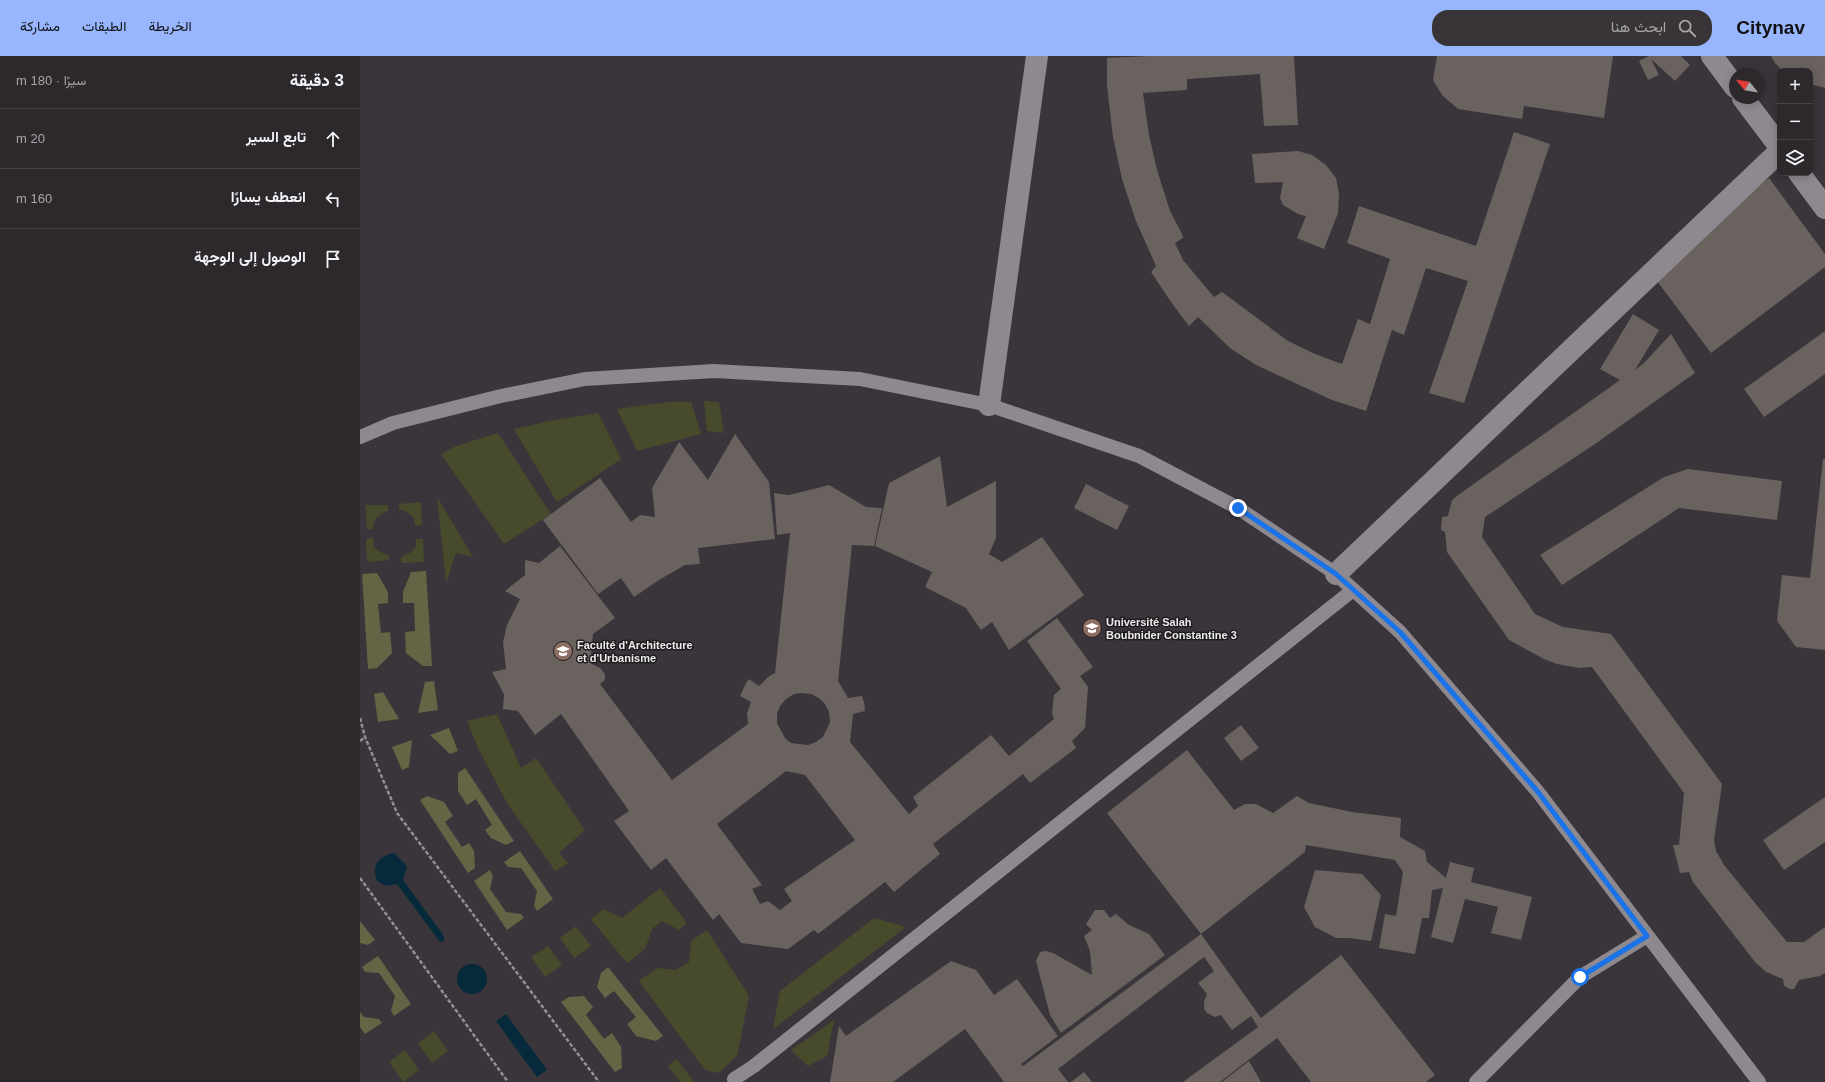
<!DOCTYPE html>
<html lang="ar">
<head>
<meta charset="utf-8">
<style>
	:root { --surface:#2c282c; --page:#383438; --text:#f1f3f6; --muted:#a6a6a9; --line:#484448; --accent:#97b6fd }
	body { margin:0; font-family:Arial,Vazirmatn,sans-serif; background:var(--page); color:var(--text); direction:rtl }
	.controls { position:absolute; right:12px; top:12px; display:grid; overflow:hidden; border-radius:8px; box-shadow:0 2px 10px #0003 }
	.controls button { width:36px; height:36px; display:grid; place-items:center; padding:0; border:0; border-bottom:1px solid var(--line); background:var(--surface); color:var(--text); font:20px sans-serif }
	.compass { position:absolute; left:1369px; top:12px; width:36px; height:36px; border-radius:50%; background:var(--surface); box-shadow:0 2px 10px #0003; rotate:300deg }
	.stop { position:absolute; width:12px; height:12px; margin:-9px; border:3px solid #1a73e8; border-radius:50%; background:#fff }
	.stop.end { background:#1a73e8; border-color:#fff; box-shadow:0 1px 4px #0008 }
	.list { margin:0; padding:0; list-style:none }
	h2 { display:flex; justify-content:space-between; align-items:center; height:52px; margin:0; padding:0 16px; font-size:17px }
	h2 small { font-size:13px; font-weight:400; color:var(--muted) }
	.list li { display:grid; grid-template-columns:26px 1fr auto; gap:12px; align-items:center; box-sizing:border-box; height:60px; padding:0 16px; border-top:1px solid var(--line) }
	.list b { display:block; font-size:15px; white-space:nowrap }
	.list em { font-size:13px; font-style:normal; color:var(--muted) }
	.icon { flex:none; width:22px; height:22px; fill:none; stroke:currentColor; stroke-width:2; stroke-linecap:round; stroke-linejoin:round }
	.map { position:relative; flex:none; width:1465px; height:1026px; overflow:hidden; direction:ltr }
	header { display:flex; align-items:center; gap:24px; box-sizing:border-box; height:56px; padding:0 20px; background:var(--accent); color:#111 }
	header strong { font-size:19px }
	nav { display:flex; gap:22px; margin-inline-start:auto; font-size:14px }
	.search { width:280px; height:36px; background:var(--page); display:flex; align-items:center; gap:10px; box-sizing:border-box; padding:0 14px; border-radius:16px; color:var(--muted); font-size:15px }
	main { display:flex }
	aside { flex:1; background:var(--surface) }
	.map>svg:first-child { display:block }
</style>
</head>
<body>
<header>
<strong>Citynav</strong>
<div class="search"><svg class="icon" aria-label="search" viewBox="0 0 24 24"><circle cx="10" cy="10" r="6"/><path d="M15 15l6 6"/></svg>ابحث هنا</div>
<nav><a>الخريطة</a><a>الطبقات</a><a>مشاركة</a></nav>
</header>
<main>
<div class="map">
<svg width="1465" height="1026" viewBox="0 0 1465 1026">
	<rect width="100%" height="100%" fill="#3a353a"/>
	<!-- green -->
	<g fill="#484a2c">
		<path d="M344,345L359,346L364,377L347,375Z"/>
		<path d="M309,346H331L341,378L277,395L257,353Z"/>
		<path d="M238,357L261,403L197,446L154,373L194,364Z"/>
		<path d="M138,377L191,458L144,488L81,398L96,390Z"/>
		<path d="M77,441L113,501L96,497L86,527Z"/>
		<path d="M61,446L62,469L55,470L54,462L47,456L39,453V448Z"/>
		<path d="M5,449H28V455C18,459 14,462 13,473H7Z"/>
		<path d="M13,482L14,491L20,496L29,499V504L7,506L6,483Z"/>
		<path d="M56,483H63L64,506L41,507V501L50,497L56,491Z"/>
		<path d="M137,658L161,712L176,702L225,774L199,797L208,807L195,815L147,747L118,692L107,665Z"/>
		<path d="M300,832L327,867L319,874L302,865L292,873L285,893L267,907L231,863L244,853L262,862Z"/>
		<path d="M514,862L546,871L413,973L420,935Z"/>
		<path d="M216,870L231,890L214,902L200,882Z"/>
		<path d="M347,874L389,940L377,1000L359,1017L345,1014L279,925L297,912L316,914L329,906L331,885Z"/>
		<path d="M188,890L202,909L185,921L171,901Z"/>
		<path d="M474,964L467,1000L448,1010L431,994Z"/>
		<path d="M74,975L88,995L72,1007L58,987Z"/>
		<path d="M45,994L59,1014L43,1026L29,1006Z"/>
		<path d="M317,1003L334,1026H320L308,1010Z"/>
	</g>
	<!-- forest -->
	<g fill="#646544">
		<path d="M66,515L72,610H63L46,597L45,576L55,575L54,547H43V536L51,516Z"/>
		<path d="M17,517L28,536V547L18,548L21,577L30,576L32,597L17,612L8,613L2,518Z"/>
		<path d="M74,625L78,654L58,657L65,626Z"/>
		<path d="M23,636L39,663L18,666L14,638Z"/>
		<path d="M89,672L98,695L90,698L70,679Z"/>
		<path d="M52,684L49,711L42,714L32,691Z"/>
		<path d="M105,712L154,785L146,789L131,782L125,774L132,769L116,743L107,749L98,735V717Z"/>
		<path d="M67,740L84,746L93,760L85,766L102,791L109,787L114,795L115,812L108,817L60,744Z"/>
		<path d="M160,795L193,843L177,855L174,850L177,835L161,812L148,811L144,806Z"/>
		<path d="M130,814L133,820L130,833L146,856L161,858L164,862L147,874L114,825Z"/>
		<path d="M0,865L15,884L8,889L0,887Z"/>
		<path d="M18,900L51,948L34,960L31,955L35,940L19,917L5,916L2,911Z"/>
		<path d="M248,911L303,980L296,985L276,980L267,968L276,961L254,935L245,942L237,931L241,917Z"/>
		<path d="M224,940L233,951L226,959L244,983L252,977L261,991L262,1012L255,1016L201,946L209,941Z"/>
		<path d="M0,956L4,961L19,963L22,967L5,978L0,971Z"/>
	</g>
	<!-- water -->
	<g fill="#062a3b">
		<path d="M34,797L47,810L43,824L84,880V885L80,886L37,828L26,830L17,825C12,809 17,801 34,797Z"/>
		<circle cx="112" cy="923" r="15"/>
		<path d="M146,958L187,1014L177,1021L136,965Z"/>
	</g>
	<!-- building -->
	<g fill="#6a625f" fill-rule="evenodd">
		<path d="M789,0H934L938,69L904,70L900,18L827,23V34L783,37L789,79L797,114L810,155L822,178L823,182L815,187L823,204L854,241L862,236L928,285L955,298L982,308L998,263L1010,268L1030,203L987,187L999,150L1116,190L1154,76L1190,88L1104,347L1069,337L1108,225L1066,212L1044,279L1032,274L1006,355L972,344L896,309L870,292L838,261L829,270L811,246L791,216L796,210L776,165L762,123L753,81L747,30V2Z"/>
		<path d="M1077,0H1253L1244,62L1164,50L1162,63L1098,53L1082,39L1073,24Z"/>
		<path d="M1289,0H1321L1330,9L1315,25L1291,3L1299,19L1288,24L1279,5Z"/>
		<path d="M1411,0H1465V32L1450,28V15H1423L1415,7Z"/>
		<path d="M938,95L952,99L966,109L976,122L979,138L978,157L964,193L937,182L946,160L938,158L923,149L920,142L923,126L895,127L892,98Z"/>
		<path d="M1409,122L1465,198V211L1351,297L1288,213Z"/>
		<path d="M1273,258L1299,274L1275,314L1284,307L1311,278L1335,317L1235,388L1125,461L1122,481L1175,558L1203,571L1251,578L1362,728L1354,784L1356,795L1364,809L1427,886H1444L1465,871V917L1460,920L1439,924L1434,933H1430L1424,930L1423,923L1406,916L1395,906L1333,826L1329,816L1320,817L1313,789H1319L1324,737L1232,611L1219,612L1197,608L1184,603L1149,584L1087,496L1085,476L1081,474L1082,461L1088,460L1092,444L1101,437L1260,324L1240,313Z"/>
		<path d="M1465,275V318L1404,361L1384,333Z"/>
		<path d="M375,378L409,426L415,483L338,492L340,508L325,509L299,524L274,541L261,522L238,538L183,464L240,422L271,466L280,459L295,461L292,432L319,386L348,424Z"/>
		<path d="M580,400L587,451L636,425V482L629,498L642,506L682,481L724,539L649,594L632,566L621,574L606,552L565,531L572,516L515,490L529,427Z"/>
		<path d="M1463,403H1465V594L1436,591L1417,565L1422,519L1450,522Z"/>
		<path d="M1328,413L1422,425L1417,464L1319,452L1202,529L1180,499L1304,421Z"/>
		<path d="M726,428L769,450L757,474L714,452Z"/>
		<path d="M469,429L506,451L522,452L514,490L492,489L478,625L488,642L502,640L504,646L505,655L493,658L490,686L549,758L558,750L553,741L631,679L649,700L694,663L692,657L694,639L701,633L667,585L697,562L733,611L720,620L728,631L725,672L712,685L716,692L670,727L663,718L573,788L580,798L534,836L525,826L458,878L454,874L428,893L381,887L359,858L353,864L306,802L291,814L254,765L269,755L201,658L175,679L158,655L143,653L144,638L132,616L146,613L143,586L147,569L160,543L145,535L165,519V504L179,507L200,490L255,562L233,578L230,607L240,612L245,618V624L240,628L312,724L388,668L387,657L391,646L380,640L386,627L389,623L399,630L408,621L415,617L430,477L417,479L414,437L429,439ZM442,637L451,638L459,642L465,648L469,656L470,666L463,681L456,686L448,689L431,687L425,682L417,667V658L420,650L426,643L434,638ZM426,715L445,719L495,784L424,833L432,845L420,854L408,845L400,848L392,833L402,829L357,768Z"/>
		<path d="M881,669L899,692L881,705L864,682Z"/>
		<path d="M827,694L874,754L885,748H896L913,757L937,740L949,747L992,756L1041,762L1040,781L1065,795L1067,806L1086,822L1090,806L1114,812L1111,826L1172,841L1161,884L1131,877L1138,851L1105,843L1093,887L1071,881L1083,832L1072,834L1069,862H1062L1055,898L1019,892L1025,858L1036,860L1043,816L1035,804L946,789L945,796L841,878L747,757Z"/>
		<path d="M1465,741V786L1424,814L1403,784Z"/>
		<path d="M955,814L1002,818L1021,839L1011,885L989,882H976L955,871L944,851Z"/>
		<path d="M735,854H744L750,862L756,858L769,869L789,878L805,899L701,977L690,959L676,905L680,896L686,895L693,897L732,919L730,895L724,880L732,874L726,868Z"/>
		<path d="M841,878L901,962L981,899L1075,1019L1066,1026H951L917,982L860,1026H823L898,971L891,960L872,974L861,959L855,961L847,957L844,953V946L847,938L838,927L854,915L844,901L698,1013L708,1026H644L605,973L533,1026H470L479,970L486,980L591,905L616,914L634,939L657,923L698,980L661,1008L663,1010Z"/>
		<path d="M889,1005L901,1026H862Z"/>
		<path d="M724,1016L732,1026H711Z"/>
	</g>
	<g fill="none" stroke-linecap="round" stroke-linejoin="round">
		<!-- path -->
		<g stroke="#938f93" stroke-width="2.5" stroke-dasharray="4 2" stroke-linecap="butt">
			<path d="M0,662L5,681L37,757L239,1026"/>
			<path d="M0,685L5,681"/>
			<path d="M0,822L148,1026"/>
		</g>
		<!-- lane -->
		<g stroke="#8e898f" stroke-width="14">
			<path d="M0,381L33,367L141,340L225,323L354,315L500,323L629,349L779,400L878,452L976,518L1040,576L1178,736L1399,1026"/>
			<path d="M374,1023L394,1010L993,534"/>
			<path d="M1116,1026L1220,921L1287,880"/>
		</g>
		<!-- street -->
		<g stroke="#8e898f" stroke-width="22">
			<path d="M1352,0L1375,31"/>
			<path d="M1383,42L1420,91"/>
			<path d="M1439,117L1465,152"/>
			<path d="M629,349L677,0"/>
			<path d="M976,518L1420,95"/>
		</g>
	</g>
	<g fill="none" stroke-linecap="round" stroke-linejoin="round">
		<!-- route -->
		<path stroke="#1a73e8" stroke-width="5" d="M878,452L976,518L1040,576L1178,736L1287,880L1220,921"/>
	</g>
	<!-- icons -->
	<defs>
		<g id="university-disc" transform="scale(1)"><circle r="9.5" fill="#8d6e63" stroke="#201d20"/><path d="M0-5L7-2L0 1L-7-2ZM-4 1L0 2.5L4 1V4Q0 6-4 4Z" fill="#fff"/></g>
	</defs>
	<g fill-rule="evenodd">
		<use href="#university-disc" x="732" y="572"/>
		<use href="#university-disc" x="203" y="595"/>
	</g>
	<g text-anchor="middle" stroke-width="3" stroke-linejoin="round" paint-order="stroke">
		<!-- poi labels -->
		<g font-size="11" font-weight="bold" fill="#edeaee" stroke="#201d20" text-anchor="start">
			<text x="746" y="570">Université Salah<tspan x="746" dy="13">Boubnider Constantine 3</tspan></text>
			<text x="217" y="593">Faculté d'Architecture<tspan x="217" dy="13">et d'Urbanisme</tspan></text>
		</g>
	</g>
</svg>
<div class="controls">
<button>+</button>
<button>−</button>
<button><svg class="icon" aria-label="layers" viewBox="0 0 24 24"><path d="M12 4l9 5-9 5-9-5zM3 14l9 5 9-5"/></svg></button>
</div>
<svg class="compass" viewBox="-18 -18 36 36"><path d="M0-13l5 13h-10z" fill="#e53935"/><path d="M0 13l5-13h-10z" fill="#a6a6a9"/></svg>
<div class="stop" style="left:1220px;top:921px"></div>
<div class="stop end" style="left:878px;top:452px"></div>
</div>
<aside>
<h2>3 دقيقة<small>سيرًا · 180 m</small></h2>
<ul class="list">
<li><svg class="icon" aria-label="ahead" viewBox="0 0 24 24"><path d="M12 20V5M6 11l6-6 6 6"/></svg><div><b>تابع السير</b></div><em>20 m</em></li>
<li><svg class="icon" aria-label="left" viewBox="0 0 24 24"><path d="M17 20v-9H6M10 6l-5 5 5 5"/></svg><div><b>انعطف يسارًا</b></div><em>160 m</em></li>
<li><svg class="icon" aria-label="arrive" viewBox="0 0 24 24"><path d="M6 21V4h12l-3 4 3 4H6"/></svg><div><b>الوصول إلى الوجهة</b></div></li>
</ul>
</aside>
</main>
</body>
</html>
